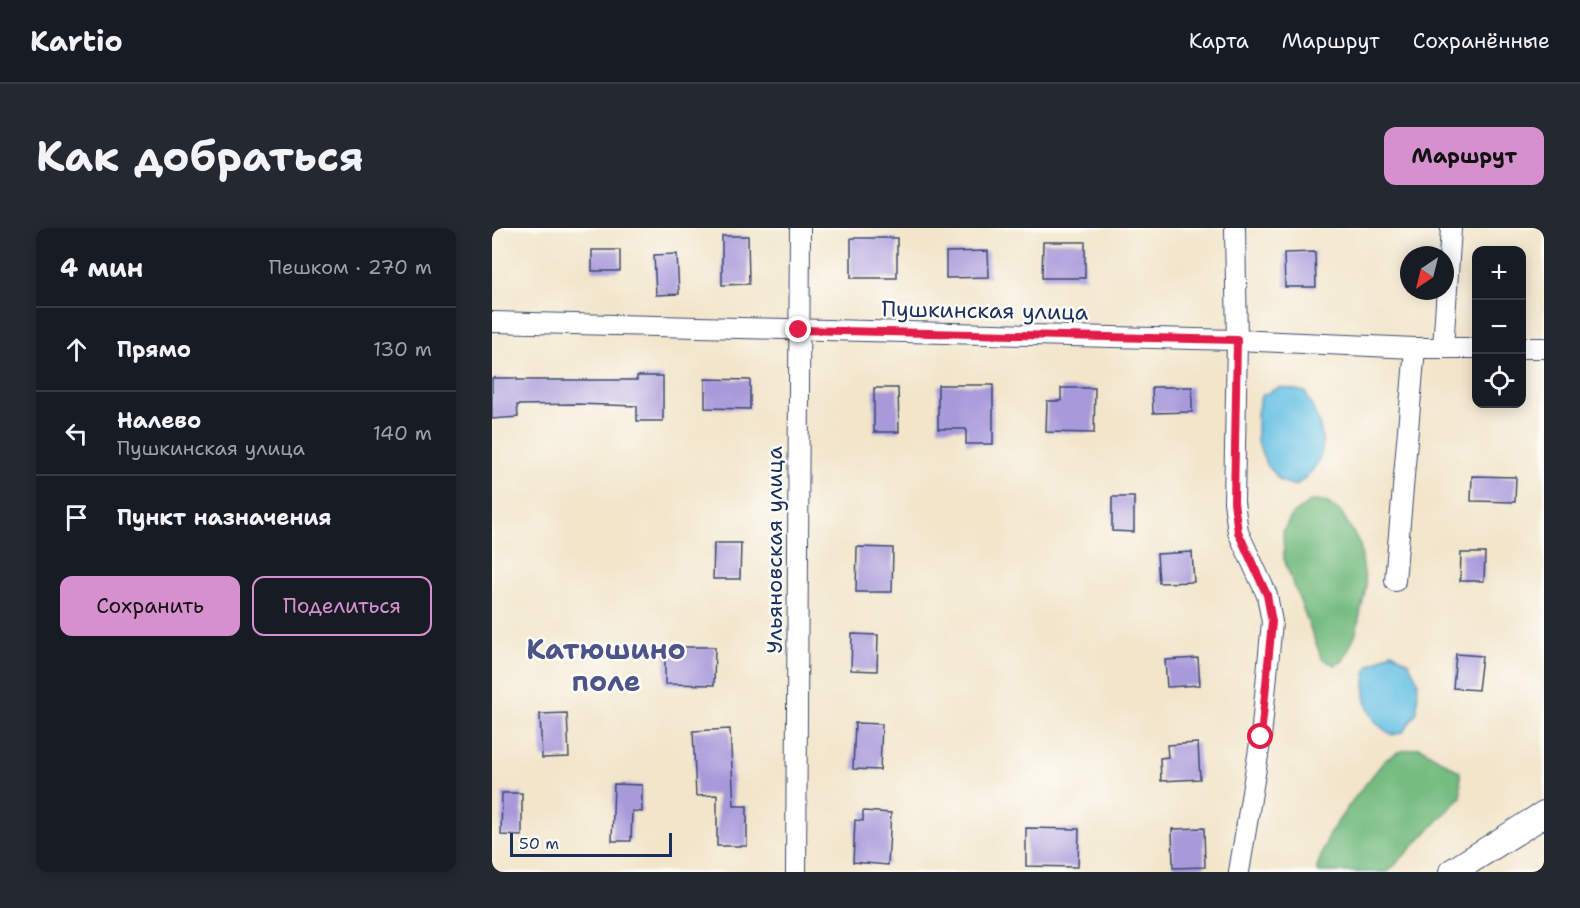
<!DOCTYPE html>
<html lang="ru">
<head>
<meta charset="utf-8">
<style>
	:root { --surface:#171b24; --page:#242831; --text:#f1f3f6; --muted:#9ea1a6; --line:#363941; --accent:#d690ce }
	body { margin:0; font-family:"Shantell Sans",sans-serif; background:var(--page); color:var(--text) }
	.controls { position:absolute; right:18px; top:18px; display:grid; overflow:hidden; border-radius:12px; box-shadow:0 3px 15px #0003 }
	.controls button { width:54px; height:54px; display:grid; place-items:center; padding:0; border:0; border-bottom:2px solid var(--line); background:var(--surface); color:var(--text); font:30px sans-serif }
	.compass { position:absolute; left:908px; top:18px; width:54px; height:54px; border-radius:50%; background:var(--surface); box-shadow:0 3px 15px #0003; rotate:215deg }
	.scale { position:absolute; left:18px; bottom:15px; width:162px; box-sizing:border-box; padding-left:6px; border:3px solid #1b2f5e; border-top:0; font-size:16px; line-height:21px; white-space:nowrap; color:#1b2f5e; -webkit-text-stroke:4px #fdfcf7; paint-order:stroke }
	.stop { position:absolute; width:18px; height:18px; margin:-14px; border:4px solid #e11d48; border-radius:50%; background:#fff }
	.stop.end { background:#e11d48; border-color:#fff; box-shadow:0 2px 6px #0008 }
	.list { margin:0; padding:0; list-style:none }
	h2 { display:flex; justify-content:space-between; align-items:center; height:78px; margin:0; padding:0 24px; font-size:26px }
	h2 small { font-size:20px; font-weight:400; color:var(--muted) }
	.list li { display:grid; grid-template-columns:39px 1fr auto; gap:18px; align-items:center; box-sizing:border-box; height:84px; padding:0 24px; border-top:2px solid var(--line) }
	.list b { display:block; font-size:22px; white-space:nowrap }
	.list p { margin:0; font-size:20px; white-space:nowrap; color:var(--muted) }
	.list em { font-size:20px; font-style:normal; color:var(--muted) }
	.actions { display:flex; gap:12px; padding:18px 24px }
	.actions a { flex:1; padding:14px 0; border:2px solid var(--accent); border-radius:12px; text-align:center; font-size:21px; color:var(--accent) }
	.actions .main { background:var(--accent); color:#111 }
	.icon { flex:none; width:33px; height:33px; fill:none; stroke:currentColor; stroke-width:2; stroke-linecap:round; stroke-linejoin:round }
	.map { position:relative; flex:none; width:1052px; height:644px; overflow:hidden; border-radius:12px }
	header { display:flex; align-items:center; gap:36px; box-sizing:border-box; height:84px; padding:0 30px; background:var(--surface); border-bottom:2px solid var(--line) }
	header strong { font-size:28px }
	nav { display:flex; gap:33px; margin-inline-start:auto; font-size:21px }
	.intro { display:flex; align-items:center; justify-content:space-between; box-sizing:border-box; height:144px; padding:0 36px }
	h1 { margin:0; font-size:42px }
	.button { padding:15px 27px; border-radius:12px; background:var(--accent); color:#111; font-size:21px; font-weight:700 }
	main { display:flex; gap:36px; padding:0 36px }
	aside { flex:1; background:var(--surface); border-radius:12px; box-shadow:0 3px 15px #0003 }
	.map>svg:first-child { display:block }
</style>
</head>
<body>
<header>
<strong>Kartio</strong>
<nav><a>Карта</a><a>Маршрут</a><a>Сохранённые</a></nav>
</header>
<div class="intro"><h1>Как добраться</h1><a class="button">Маршрут</a></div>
<main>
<aside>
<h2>4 мин<small>Пешком · 270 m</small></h2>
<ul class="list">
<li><svg class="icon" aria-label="ahead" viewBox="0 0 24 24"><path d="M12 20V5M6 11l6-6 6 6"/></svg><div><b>Прямо</b></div><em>130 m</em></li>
<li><svg class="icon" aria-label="left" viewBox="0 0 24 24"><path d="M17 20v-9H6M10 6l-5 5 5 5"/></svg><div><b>Налево</b><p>Пушкинская улица</p></div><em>140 m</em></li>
<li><svg class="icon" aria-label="arrive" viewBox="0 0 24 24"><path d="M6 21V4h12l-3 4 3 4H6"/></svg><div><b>Пункт назначения</b></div></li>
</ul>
<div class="actions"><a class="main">Сохранить</a><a>Поделиться</a></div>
</aside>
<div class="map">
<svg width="1052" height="644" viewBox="0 0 1052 644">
	<rect width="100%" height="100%" fill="#fdfcf7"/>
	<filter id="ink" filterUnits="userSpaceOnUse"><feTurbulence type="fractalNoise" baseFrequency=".0167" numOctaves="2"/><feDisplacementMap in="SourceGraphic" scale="12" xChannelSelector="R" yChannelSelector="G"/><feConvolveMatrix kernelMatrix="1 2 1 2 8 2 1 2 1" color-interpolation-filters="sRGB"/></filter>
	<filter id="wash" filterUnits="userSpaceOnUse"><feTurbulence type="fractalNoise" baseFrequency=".008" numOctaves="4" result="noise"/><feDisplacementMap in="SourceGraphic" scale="24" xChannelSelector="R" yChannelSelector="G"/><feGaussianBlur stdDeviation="1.35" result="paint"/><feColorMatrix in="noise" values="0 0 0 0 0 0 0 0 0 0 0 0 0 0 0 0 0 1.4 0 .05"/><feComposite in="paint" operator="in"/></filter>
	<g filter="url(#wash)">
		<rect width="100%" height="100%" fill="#f2e5ca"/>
		<!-- forest -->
		<g fill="#75bc80" stroke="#48766f" stroke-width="1.5">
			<path d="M819,273H833L849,284L868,316L874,359L864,405L851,433L843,437L830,431L792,331L791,303L800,287Z"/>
			<path d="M928,519L968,544L969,569L896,644H825V640L837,606L861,572L893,532L906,524Z"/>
		</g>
		<!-- water -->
		<g fill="#65c0e3" stroke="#4078a0" stroke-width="1.5">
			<path d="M788,159L813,164C832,203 844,229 803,258L789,253L774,236L765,212V185L769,168Z"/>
			<path d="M900,424L916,434L926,453L925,484L911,504L901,507C874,494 868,466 876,438Z"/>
		</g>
		<g id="blocks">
			<!-- building -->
			<g fill="#a89ada">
				<path d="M230,8H256L257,56L230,57Z"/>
				<rect x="359" y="10" width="46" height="40"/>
				<path d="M551,14H593V50H550Z"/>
				<rect x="100" y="22" width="28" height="21"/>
				<path d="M496,23L497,49L454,50V24Z"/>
				<path d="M823,24L824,59H793L792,25Z"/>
				<path d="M185,26L187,66L164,67L162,27Z"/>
				<path d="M145,148H171V193H145V178L84,176L25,177L26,189L0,191V150H25V152H145Z"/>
				<path d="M213,151L258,152V181L213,180Z"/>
				<path d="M446,157H501V216H474V201H446Z"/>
				<path d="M660,159H700V184L661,185Z"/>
				<path d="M382,160H406L407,204H382Z"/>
				<path d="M569,160H603L602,205L554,204L555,173H569Z"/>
				<path d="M980,248L1024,249L1023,274L979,273Z"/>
				<path d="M620,269H642V304L620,303Z"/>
				<path d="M222,315H249L248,351H221Z"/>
				<path d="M365,319L401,320L400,364H364Z"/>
				<path d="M700,324L702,354L667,355L665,326Z"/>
				<path d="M969,325H993L992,353H968Z"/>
				<path d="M360,406L386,407L385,443L359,442Z"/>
				<path d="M173,419H223L222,457L173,456Z"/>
				<path d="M964,426L990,428L986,462L961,460Z"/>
				<path d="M706,430L708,457L675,459L673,432Z"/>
				<path d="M75,485L77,529L50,530L48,486Z"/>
				<path d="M363,495L390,496L388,542L361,541Z"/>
				<path d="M238,501L242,578H255V618H225V567L204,568L201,503Z"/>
				<path d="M706,515L708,551L669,553L668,530L676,529L675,517Z"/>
				<path d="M122,556L150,557V584L140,583L139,613H120Z"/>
				<path d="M10,565H30V608L9,607Z"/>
				<path d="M371,583L399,585L396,637L361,634L363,592L371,593Z"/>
				<path d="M534,600L587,601L586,639L534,638Z"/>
				<path d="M712,600L713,639L681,640L680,601Z"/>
			</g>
		</g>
	</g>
	<g filter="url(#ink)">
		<use href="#blocks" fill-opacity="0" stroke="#3b4a6e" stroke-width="1.5"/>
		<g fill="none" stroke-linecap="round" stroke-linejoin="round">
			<!-- minor casing -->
			<g stroke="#3b4a6e" stroke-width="22">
				<g id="minor">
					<path d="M743,0L745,112L742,274L746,304L775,367L780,394L769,509L747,644"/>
					<path d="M0,94L745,112L923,120H984"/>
					<path d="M951,120L959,0"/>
					<path d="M1030,120H1052"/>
					<path d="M903,353L923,120"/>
					<path d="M304,644L308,0"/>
				</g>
			</g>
			<!-- tertiary casing -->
			<g stroke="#3b4a6e" stroke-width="28">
				<path id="tertiary" d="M960,644L1052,586"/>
			</g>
			<!-- minor -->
			<use href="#minor" stroke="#fff" stroke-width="20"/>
			<!-- tertiary -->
			<use href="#tertiary" stroke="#fff" stroke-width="26"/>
		</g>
	</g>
	<g fill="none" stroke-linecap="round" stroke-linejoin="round" filter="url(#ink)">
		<!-- route -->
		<path stroke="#e11d48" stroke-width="8" d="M307,102L745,112L742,274L746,304L775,367L780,394L769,509"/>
	</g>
	<g text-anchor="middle" stroke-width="5" stroke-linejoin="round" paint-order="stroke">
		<!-- street labels -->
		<g font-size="22" fill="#1b2f5e" stroke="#fdfcf7">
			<text transform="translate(493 82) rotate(1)" y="8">Пушкинская улица</text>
			<text transform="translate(282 322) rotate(-90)" y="8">Ульяновская улица</text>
		</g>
		<!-- district labels -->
		<g font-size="28" font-weight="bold" fill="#4c5489" stroke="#fdfcf7">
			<text x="114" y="431">Катюшино<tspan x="114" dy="32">поле</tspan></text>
		</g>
	</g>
</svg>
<div class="controls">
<button>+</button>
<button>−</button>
<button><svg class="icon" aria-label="locate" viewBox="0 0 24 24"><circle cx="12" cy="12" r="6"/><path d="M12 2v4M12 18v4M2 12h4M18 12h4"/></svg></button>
</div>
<svg class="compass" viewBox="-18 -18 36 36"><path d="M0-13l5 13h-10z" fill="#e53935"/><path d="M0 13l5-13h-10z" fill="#9ea1a6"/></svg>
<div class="scale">50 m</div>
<div class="stop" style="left:769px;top:509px"></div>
<div class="stop end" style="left:307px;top:102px"></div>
</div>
</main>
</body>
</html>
